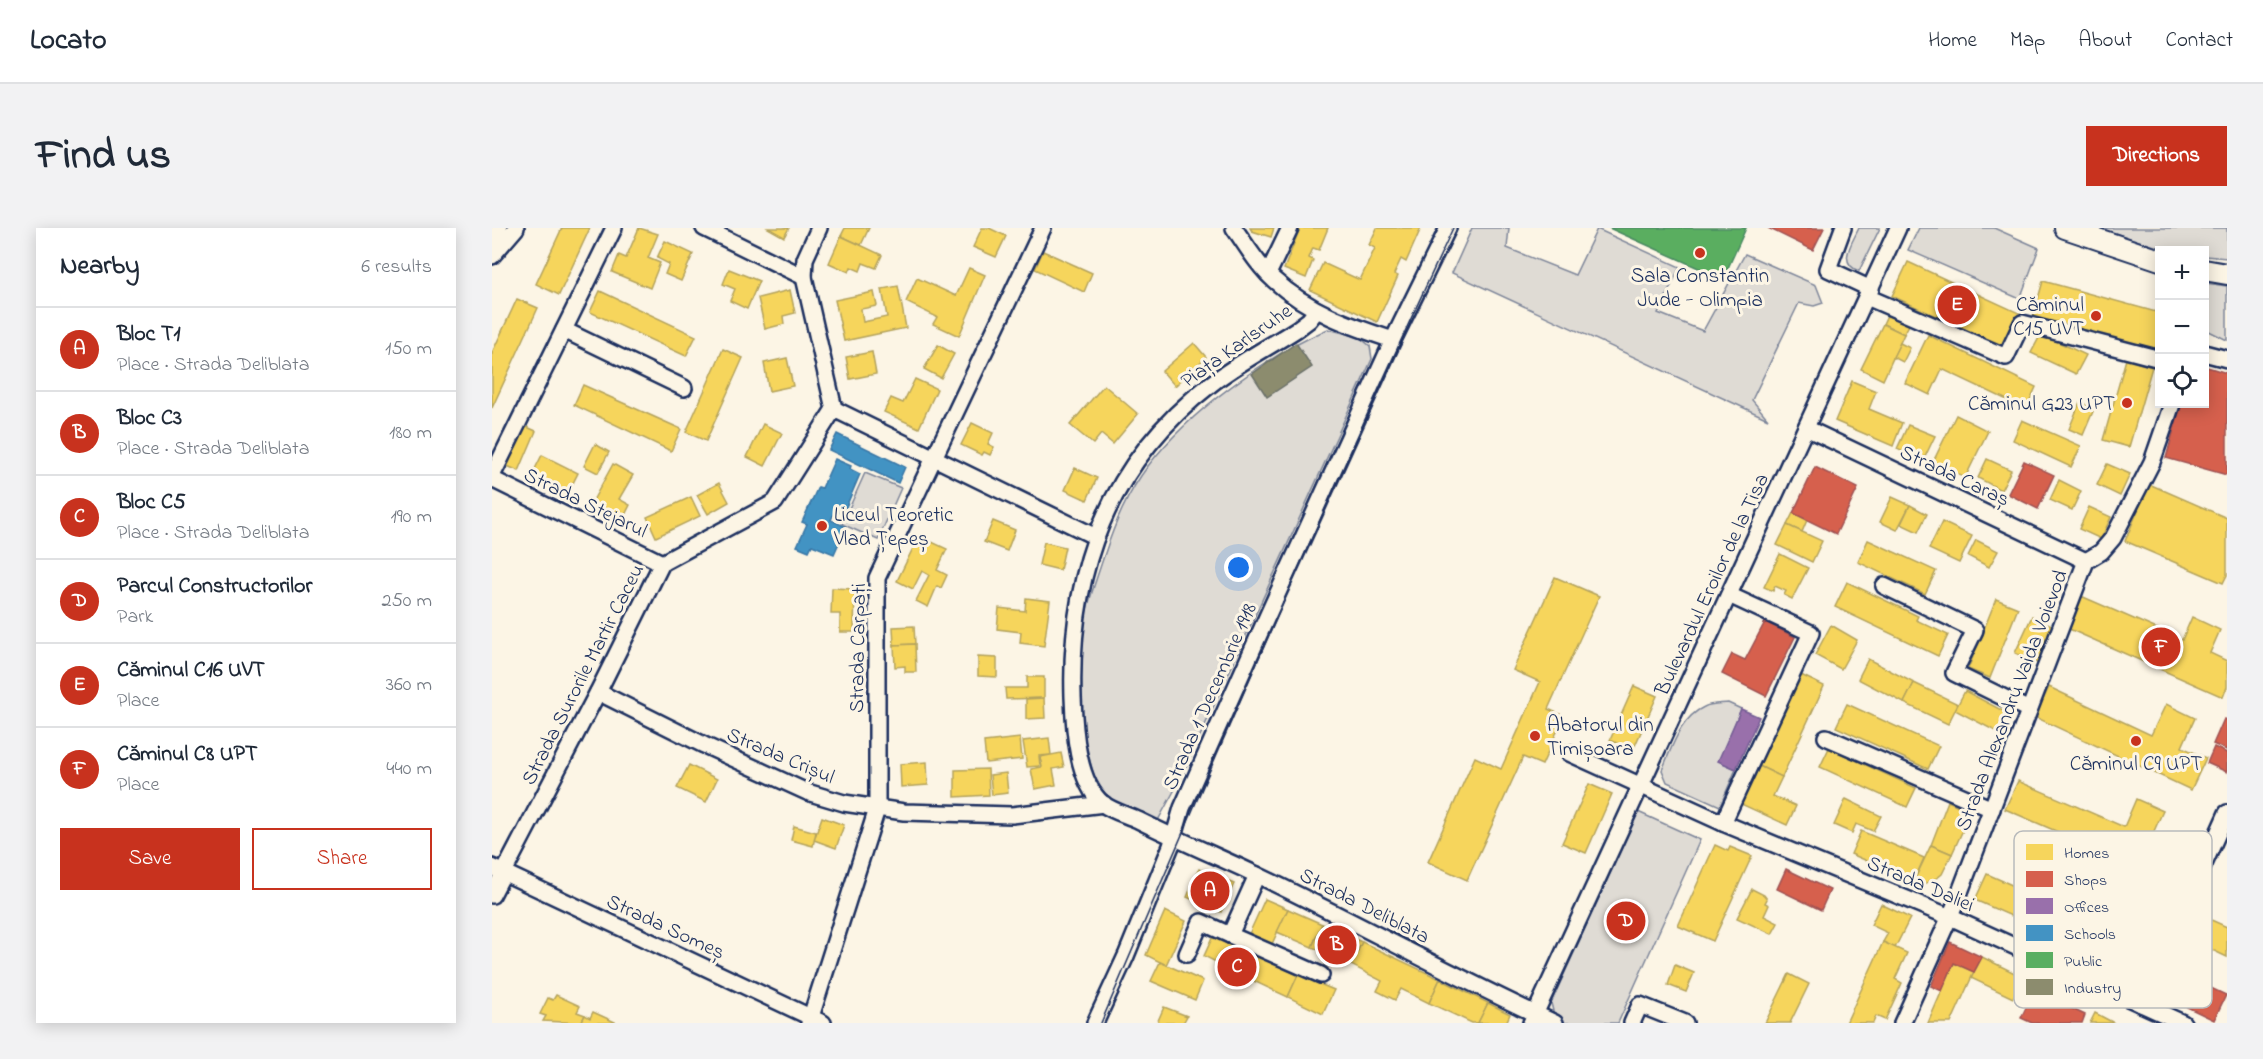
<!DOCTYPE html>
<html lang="en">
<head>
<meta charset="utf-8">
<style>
	:root { --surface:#fff; --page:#f2f2f3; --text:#1f2937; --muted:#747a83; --line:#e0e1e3; --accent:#c8321e }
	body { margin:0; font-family:"Indie Flower",sans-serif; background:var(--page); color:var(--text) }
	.controls { position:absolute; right:18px; top:18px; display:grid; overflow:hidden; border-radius:0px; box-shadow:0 3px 15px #0003 }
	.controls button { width:54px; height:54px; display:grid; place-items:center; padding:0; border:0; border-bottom:2px solid var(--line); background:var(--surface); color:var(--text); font:30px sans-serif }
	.you { position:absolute; left:747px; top:340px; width:21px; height:21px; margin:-15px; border:4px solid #fff; border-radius:50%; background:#1a73e8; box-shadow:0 0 0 9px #1a73e833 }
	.badge { display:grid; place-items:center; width:39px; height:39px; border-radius:50%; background:var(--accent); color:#fff; font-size:20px; font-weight:700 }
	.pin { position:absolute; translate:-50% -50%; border:3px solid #fff; box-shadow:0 2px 6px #0006 }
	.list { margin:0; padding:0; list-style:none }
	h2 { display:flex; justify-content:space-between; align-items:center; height:78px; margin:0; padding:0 24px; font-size:26px }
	h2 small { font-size:20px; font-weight:400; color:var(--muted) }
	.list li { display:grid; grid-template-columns:39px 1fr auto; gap:18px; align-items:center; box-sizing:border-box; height:84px; padding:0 24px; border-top:2px solid var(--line) }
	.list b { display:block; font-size:22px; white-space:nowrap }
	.list p { margin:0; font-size:20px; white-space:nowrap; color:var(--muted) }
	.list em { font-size:20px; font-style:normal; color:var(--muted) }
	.actions { display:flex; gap:12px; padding:18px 24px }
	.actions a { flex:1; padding:14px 0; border:2px solid var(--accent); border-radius:0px; text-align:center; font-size:21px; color:var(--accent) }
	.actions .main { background:var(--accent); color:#fff }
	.icon { flex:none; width:33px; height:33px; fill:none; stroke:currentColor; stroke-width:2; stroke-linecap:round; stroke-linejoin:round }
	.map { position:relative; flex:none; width:1735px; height:795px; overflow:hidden; border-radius:0px }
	header { display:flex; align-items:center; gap:36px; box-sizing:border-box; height:84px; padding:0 30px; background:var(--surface); border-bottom:2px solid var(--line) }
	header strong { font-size:28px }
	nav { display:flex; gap:33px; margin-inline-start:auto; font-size:21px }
	.intro { display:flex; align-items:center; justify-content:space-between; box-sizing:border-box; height:144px; padding:0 36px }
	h1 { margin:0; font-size:42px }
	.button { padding:15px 27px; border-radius:0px; background:var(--accent); color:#fff; font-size:21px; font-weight:700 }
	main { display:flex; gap:36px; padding:0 36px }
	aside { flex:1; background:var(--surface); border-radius:0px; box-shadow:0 3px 15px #0003 }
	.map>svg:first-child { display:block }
</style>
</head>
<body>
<header>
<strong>Locato</strong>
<nav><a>Home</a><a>Map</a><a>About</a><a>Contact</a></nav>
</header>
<div class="intro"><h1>Find us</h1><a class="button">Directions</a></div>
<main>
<aside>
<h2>Nearby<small>6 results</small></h2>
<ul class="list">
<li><span class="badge">A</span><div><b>Bloc T1</b><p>Place · Strada Deliblata</p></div><em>150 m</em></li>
<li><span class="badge">B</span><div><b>Bloc C3</b><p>Place · Strada Deliblata</p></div><em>180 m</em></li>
<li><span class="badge">C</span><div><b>Bloc C5</b><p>Place · Strada Deliblata</p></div><em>190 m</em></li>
<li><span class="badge">D</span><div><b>Parcul Constructorilor</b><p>Park</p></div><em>250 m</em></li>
<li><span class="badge">E</span><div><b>Căminul C16 UVT</b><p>Place</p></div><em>360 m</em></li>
<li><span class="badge">F</span><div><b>Căminul C8 UPT</b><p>Place</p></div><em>440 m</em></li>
</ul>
<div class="actions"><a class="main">Save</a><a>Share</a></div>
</aside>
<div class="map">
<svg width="1735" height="795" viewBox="0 0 1735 795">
	<rect width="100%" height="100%" fill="#fcf5e5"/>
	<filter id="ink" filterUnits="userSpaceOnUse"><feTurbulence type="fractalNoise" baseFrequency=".0167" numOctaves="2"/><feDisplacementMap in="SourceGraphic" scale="12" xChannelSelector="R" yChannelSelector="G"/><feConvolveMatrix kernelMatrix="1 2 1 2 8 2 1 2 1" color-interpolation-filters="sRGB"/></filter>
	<g filter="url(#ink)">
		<!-- green -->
		<g fill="#dfdbd4" stroke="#7d8599" stroke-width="1.5">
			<path d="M980,0H1017L1015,20L1083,47L1105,1L1188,39L1166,85L1211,103L1253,26L1324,57L1331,75L1322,78L1307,75L1260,172L1276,191L960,45Z"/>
			<path d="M1367,0H1388L1367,43C1345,35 1360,15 1367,0Z"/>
			<path d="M1427,0H1502L1547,20L1528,71L1416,22Z"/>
			<path d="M1607,0H1735V30L1713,28L1712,22H1675Z"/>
			<path d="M1713,55L1735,58V112L1713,101Z"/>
			<path d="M836,101L867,109L878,118L880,131L688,552L664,596C643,586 622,578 608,559C600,548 597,529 594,516C586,479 585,430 592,393C597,371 605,349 612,328C623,295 635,266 656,238C698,183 773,129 836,101Z"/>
			<path d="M373,245L409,260L386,312L350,296Z"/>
			<path d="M1236,475L1249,481L1227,533L1244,541L1228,578L1175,554L1170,542C1180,520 1188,490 1212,479C1219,475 1228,476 1236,475Z"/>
			<path d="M1146,584L1208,612L1126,795H1073L1062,787L1059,775Z"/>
		</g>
		<!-- homes -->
		<g fill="#f6d55c" stroke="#b4a35d" stroke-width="1.5">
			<path d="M70,0H98L67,67L44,56Z"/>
			<path d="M147,0L166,6L156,30L168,35L158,60L120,44L127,27L134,30Z"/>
			<path d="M276,0H297L292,9Z"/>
			<path d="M353,0H377L369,17L349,8Z"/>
			<path d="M490,0H497L514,8L504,29L481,19Z"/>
			<path d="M758,0H782L779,9L760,3Z"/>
			<path d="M808,0H836L827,22L821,20L817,30L821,32L814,50L792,41Z"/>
			<path d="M885,0H929L914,34L909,31L902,46L906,48L885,94L818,62L831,35L868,52L883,20L877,17Z"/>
			<path d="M349,8L390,27L384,40L371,35L368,43L359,39L357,44L337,35Z"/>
			<path d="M173,13L201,26L189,53L173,46L177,36L165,30Z"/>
			<path d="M551,23L600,45L592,64L543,41Z"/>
			<path d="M1416,34L1529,86L1513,120L1400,68Z"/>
			<path d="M477,40L493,47L467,108L441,96L445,89L414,74L425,50L464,68Z"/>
			<path d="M237,41L267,53L255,81L238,73L243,61L231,56Z"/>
			<path d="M1551,53L1668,85V107L1662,125L1540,92Z"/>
			<path d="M406,58L414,100L352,113L343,72L382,64L385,78L369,81L371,94L395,89L390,61Z"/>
			<path d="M298,62L303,85L291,88L292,96L273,101L266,70Z"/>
			<path d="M108,63L204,108L194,128L98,84Z"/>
			<path d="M25,71L46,80L0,180V125Z"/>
			<path d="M1396,85L1418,95L1412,106L1391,96Z"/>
			<path d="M1391,96L1412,106L1391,152L1369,141Z"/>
			<path d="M1549,106L1594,127L1584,146L1539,125Z"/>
			<path d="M1436,107L1544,159L1534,181L1450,141L1438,167L1413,155Z"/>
			<path d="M702,115L714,129L683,158L670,143Z"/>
			<path d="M1408,115L1418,120L1411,134L1401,129Z"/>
			<path d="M446,117L462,126L449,150L432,141Z"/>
			<path d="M231,121L251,130L214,213L194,204Z"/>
			<path d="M380,124L384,146L358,151L354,129Z"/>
			<path d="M295,130L301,158L277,163L272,135Z"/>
			<path d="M1634,131L1660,139L1637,219L1611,212Z"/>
			<path d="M423,151L445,161L427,200L392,184L399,170L411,175Z"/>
			<path d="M1360,153L1384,163L1377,181L1410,195L1401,218L1343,193Z"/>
			<path d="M91,157L189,201L179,223L82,177Z"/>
			<path d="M612,157L646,186L621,216L609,206L601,216L578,197Z"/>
			<path d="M1588,174L1602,181L1591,207L1577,201Z"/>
			<path d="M1464,187L1496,203L1473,250L1441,234Z"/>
			<path d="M1530,192L1589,218L1579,239L1521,212Z"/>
			<path d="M480,195L501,205L496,216L502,219L498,227L492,224L490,227L469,217Z"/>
			<path d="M28,196L44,203L27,243L10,236Z"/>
			<path d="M271,196L290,205L273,238L255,229Z"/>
			<path d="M1416,197L1443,208L1431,233L1405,221Z"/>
			<path d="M103,216L117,224L106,245L92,238Z"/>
			<path d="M50,227L86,245L75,267L39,249Z"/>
			<path d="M1495,231L1519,242L1509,262L1486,250Z"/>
			<path d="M121,236L141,247L127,271L138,277L129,295L98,278Z"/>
			<path d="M1615,236L1638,246L1628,268L1605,257Z"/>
			<path d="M583,240L605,250L595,272L573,262Z"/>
			<path d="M1567,252L1589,263L1580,282L1558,272Z"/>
			<path d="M227,255L237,274L216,286L205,267Z"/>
			<path d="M1657,256L1735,290V347L1731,355L1633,313Z"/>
			<path d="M199,269L208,288L164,309L155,289Z"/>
			<path d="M1400,269L1418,277L1405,302L1388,294Z"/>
			<path d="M1418,277L1435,286L1426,304L1409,296Z"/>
			<path d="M1597,279L1619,289L1609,311L1587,301Z"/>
			<path d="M1301,285L1315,292L1310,304L1295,297Z"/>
			<path d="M501,293L523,302L515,323L492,314Z"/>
			<path d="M1450,294L1480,308L1467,335L1437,321Z"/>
			<path d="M1295,297L1330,313L1320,334L1285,317Z"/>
			<path d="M427,308L455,321L445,342L455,347L449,360L445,358L436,379L424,373L437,347L430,343L421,361L405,353Z"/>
			<path d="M1376,312L1444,343L1433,366L1366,334Z"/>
			<path d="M1484,312L1506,323L1497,339L1476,328Z"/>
			<path d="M552,314L573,319L568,342L547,337Z"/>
			<path d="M1288,326L1316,340L1300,371L1292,367L1294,363L1283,358L1281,363L1272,359Z"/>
			<path d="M1063,349L1107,368L1056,481L1072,488L1050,537L1031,529L975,652L936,634L983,529L1009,541L1048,454L1021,442Z"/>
			<path d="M1355,354L1426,388L1424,392L1456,407L1446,428L1343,379Z"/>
			<path d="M340,360L363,361L362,404H348V386H339Z"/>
			<path d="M1589,368L1690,412L1700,389L1728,402L1718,425L1735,433V459L1731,469L1575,400Z"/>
			<path d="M534,370L558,373L552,418L528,415L529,404L505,401L507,380L533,383Z"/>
			<path d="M1504,371L1526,380L1498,450L1476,441Z"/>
			<path d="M1540,388L1564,399L1547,436L1523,425Z"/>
			<path d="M1339,397L1365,412L1349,441L1323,427Z"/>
			<path d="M422,398L423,416L402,417L401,399Z"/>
			<path d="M423,416L424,444H413V438L403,439L402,417Z"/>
			<path d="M486,429L505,430V449L486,448Z"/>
			<path d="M1376,431L1422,455L1412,475L1366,451Z"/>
			<path d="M1309,447L1332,458L1290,549L1267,538Z"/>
			<path d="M535,449H552V470L514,471L513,460H535Z"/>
			<path d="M1422,455L1466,476L1456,496L1412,475Z"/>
			<path d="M1142,458L1165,468L1141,522L1118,512Z"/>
			<path d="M1557,459L1659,507L1674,476L1703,490L1690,519L1714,530L1699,562L1543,489Z"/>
			<path d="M1473,463L1517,486L1507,505L1463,482Z"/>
			<path d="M552,470L553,490L534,491V471Z"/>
			<path d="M1355,476L1447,518L1436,541L1344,499Z"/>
			<path d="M528,510L530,531L494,535L492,514Z"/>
			<path d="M557,510L559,527L547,528L548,538L535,539L531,513Z"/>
			<path d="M1337,520L1424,560L1415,579L1328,539Z"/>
			<path d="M569,525L572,539L561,541L564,557L543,561L539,541L550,539L548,529Z"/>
			<path d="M435,534L436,557L409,559L408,536Z"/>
			<path d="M197,537L225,551L214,574L185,560Z"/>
			<path d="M1267,538L1290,549L1281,568L1304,578L1295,597L1249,576Z"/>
			<path d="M496,541L497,567L463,569V542Z"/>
			<path d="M514,545L516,565L500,567L498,547Z"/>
			<path d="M1526,553L1632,599L1644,571L1671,583L1658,612L1683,623L1672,650L1513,581Z"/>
			<path d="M1097,556L1120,566L1094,625L1070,615Z"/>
			<path d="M1354,571L1389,588L1381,603L1364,596L1360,605L1342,597Z"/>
			<path d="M1456,573L1479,584L1460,626L1439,617Z"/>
			<path d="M330,589L352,597L344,620L322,612Z"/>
			<path d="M302,598L324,604L321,618L299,612Z"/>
			<path d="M1369,603L1432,630L1422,653L1359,626Z"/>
			<path d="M1223,617L1236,623L1238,619L1260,628L1221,713L1186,698Z"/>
			<path d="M1439,617L1460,626L1450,646L1445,650L1432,656L1422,653Z"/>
			<path d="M707,641L742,656L729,684L695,669Z"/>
			<path d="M1495,646L1597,691L1611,660L1639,672L1624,705L1651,716L1640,741L1483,672Z"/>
			<path d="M1260,661L1272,667L1275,671L1273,675L1277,677L1272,688L1286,695L1280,706L1245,690Z"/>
			<path d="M773,671L796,681L780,716L757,706Z"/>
			<path d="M1389,676L1418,690L1403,720L1391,714L1396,705L1379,697Z"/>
			<path d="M796,681L830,696L820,719L785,704Z"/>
			<path d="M673,683L694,693L674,737L654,727Z"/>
			<path d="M1708,687L1735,699V729L1697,711Z"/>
			<path d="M830,696L870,714L859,737L820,719Z"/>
			<path d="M721,708L763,727L753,749L712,728Z"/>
			<path d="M870,714L948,751L937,775L909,761L903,772L885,763L890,753L859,737Z"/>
			<path d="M1391,714L1415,725L1403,751L1410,755L1393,792L1384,788L1381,795H1354Z"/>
			<path d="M763,727L806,747L796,769L753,749Z"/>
			<path d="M1490,729L1531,749L1521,770L1479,750Z"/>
			<path d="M668,734L711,753L703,772L659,753Z"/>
			<path d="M1462,735L1482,744L1459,795H1436Z"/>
			<path d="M1183,737L1202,745L1194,764L1176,757Z"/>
			<path d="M1297,746L1317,756L1298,795H1273Z"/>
			<path d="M806,747L842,762L831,786L796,769Z"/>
			<path d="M948,751L996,775L986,795H980L937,775Z"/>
			<path d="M64,767L88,778L85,784L93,787L89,795L51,793L54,788L48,786L56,770L61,772Z"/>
			<path d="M996,775L1018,786L1014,795H986Z"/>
			<path d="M672,779L695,788L691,795H665Z"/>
			<path d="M101,784L125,795H89L93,787L98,790Z"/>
			<path d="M1603,785L1622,795H1598Z"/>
		</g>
		<!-- shops -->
		<g fill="#d6604d" stroke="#9e5152" stroke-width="1.5">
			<path d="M1276,0H1332L1321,22Z"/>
			<path d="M1712,138L1735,145V247L1674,230L1689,176H1712Z"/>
			<path d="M1532,233L1562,247L1546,281L1516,266Z"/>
			<path d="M1323,239L1366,260L1344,306L1301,285Z"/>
			<path d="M1273,394L1303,409L1274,468L1230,446L1240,426L1253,432Z"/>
			<path d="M1732,491L1735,492V522L1721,516Z"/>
			<path d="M1722,519L1735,525V544L1715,535Z"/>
			<path d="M1294,641L1338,662L1329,682L1285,661Z"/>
			<path d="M1458,714L1490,729L1482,744L1462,735L1450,763L1439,758Z"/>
			<path d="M1687,745L1734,767L1722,792L1676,770Z"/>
			<path d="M1542,763L1593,787L1590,795H1540L1529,790Z"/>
		</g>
		<!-- offices -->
		<path fill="#9970ab" stroke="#735c94" stroke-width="1.5" d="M1249,481L1267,489L1244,541L1226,533Z"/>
		<!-- schools -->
		<g fill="#4393c3" stroke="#3775a5" stroke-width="1.5">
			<path d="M345,206L413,239L406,255L337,222Z"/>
			<path d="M343,231L359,238L358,241L368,246L351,286L343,283L339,292L354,299L342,326L320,317L317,323L305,318L315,296L310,294L326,259L330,260Z"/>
		</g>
		<!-- public -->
		<path fill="#5aae61" stroke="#478860" stroke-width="1.5" d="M1117,0H1254L1231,51Z"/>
		<!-- industry -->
		<path fill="#8c8c6e" stroke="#6a7069" stroke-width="1.5" d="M804,115L820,139L775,169L760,146Z"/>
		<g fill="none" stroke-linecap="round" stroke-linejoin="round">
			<!-- minor casing -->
			<g stroke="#1b2f5e" stroke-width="20">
				<g id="minor">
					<path d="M212,0L312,49"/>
					<path d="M742,0C754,17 766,38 782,52C816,83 858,98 901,112"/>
					<path d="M1351,0L1336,41L1379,61"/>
					<path d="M0,20L7,0"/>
					<path d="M0,28L24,0"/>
					<path d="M776,46L798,0"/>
					<path d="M1375,69L1514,129L1530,95L1668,131"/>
					<path d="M825,82L817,92L805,101C777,119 746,135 719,156C616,236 577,342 581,469C582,500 585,554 611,576C620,583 635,587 646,592C684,611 724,628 763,646C864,694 962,749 1063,795"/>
					<path d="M72,102L192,160"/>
					<path d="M1712,125L1735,131"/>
					<path d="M342,181L604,309"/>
					<path d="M1314,200L1594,333"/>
					<path d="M0,248L122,0"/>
					<path d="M0,251L170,335"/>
					<path d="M1392,358L1483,402L1462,445L1537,482"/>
					<path d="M106,464L212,517L315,564L352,575L412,584L520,587L612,576"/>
					<path d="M1334,509L1500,581"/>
					<path d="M1077,525L1231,595L1458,689L1691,795"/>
					<path d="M1231,595L1319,405L1237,367"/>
					<path d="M0,639L331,795"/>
					<path d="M765,647L738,707L829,747"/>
					<path d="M0,667L106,464L170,335L283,274L342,181L312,49L313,31L327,0"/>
					<path d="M695,726L709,694L738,707"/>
					<path d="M1649,776L1735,585"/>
					<path d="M317,795L385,581V350L551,0"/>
					<path d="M603,795L634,728L679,618L690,580L774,391L901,112L956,0"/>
					<path d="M1039,795L1406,0"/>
					<path d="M1140,795L1148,777L1193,795"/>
					<path d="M1410,795L1463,677L1594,333L1609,324L1621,310L1660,234L1680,176"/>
				</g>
			</g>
			<!-- major casing -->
			<g stroke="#1b2f5e" stroke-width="24">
				<g id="major">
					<path d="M1573,0L1668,32"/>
					<path d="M1712,42L1735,46"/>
				</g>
			</g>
			<!-- minor -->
			<use href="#minor" stroke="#fcf5e5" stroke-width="15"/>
			<!-- major -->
			<use href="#major" stroke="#fcf5e5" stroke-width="20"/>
			<!-- tram -->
			<path stroke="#1b2f5e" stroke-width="1.5" d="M609,795C723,529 838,263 961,0"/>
		</g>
	</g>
	<!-- markers -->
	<g fill="#c8321e" stroke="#fcf5e5" stroke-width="2">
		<circle cx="1208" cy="25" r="6"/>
		<circle cx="1604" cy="88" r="6"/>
		<circle cx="1635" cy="175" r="6"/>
		<circle cx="330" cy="298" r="6"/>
		<circle cx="1043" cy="508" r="6"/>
		<circle cx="1644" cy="513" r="6"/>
	</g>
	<g text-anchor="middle" stroke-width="6" stroke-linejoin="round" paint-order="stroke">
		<!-- poi labels -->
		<g font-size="21" fill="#1b2f5e" stroke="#fcf5e5">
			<text x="1208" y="54">Sala Constantin<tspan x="1208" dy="24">Jude - Olimpia</tspan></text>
			<text x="1592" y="83" text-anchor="end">Căminul<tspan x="1592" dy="24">C15 UVT</tspan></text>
			<text x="1623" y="182" text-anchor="end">Căminul G23 UPT</text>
			<text x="342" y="293" text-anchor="start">Liceul Teoretic<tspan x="342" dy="24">Vlad Țepeș</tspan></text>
			<text x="1055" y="503" text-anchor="start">Abatorul din<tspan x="1055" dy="24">Timișoara</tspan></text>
			<text x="1644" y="542">Căminul C9 UPT</text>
		</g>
		<!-- street labels -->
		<g font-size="21" fill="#1b2f5e" stroke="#fcf5e5">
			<text transform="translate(744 117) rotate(-35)" y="7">Piața Karlsruhe</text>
			<text transform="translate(1463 247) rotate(25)" y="7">Strada Caraș</text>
			<text transform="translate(94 274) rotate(26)" y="7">Strada Stejarul</text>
			<text transform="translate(1219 356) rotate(-65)" y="7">Bulevardul Eroilor de la Tisa</text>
			<text transform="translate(365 420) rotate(-89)" y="7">Strada Carpați</text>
			<text transform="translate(90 446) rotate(-63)" y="7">Strada Surorile Martir Caceu</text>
			<text transform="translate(717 468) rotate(-66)" y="7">Strada 1 Decembrie 1918</text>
			<text transform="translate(1519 472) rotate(-69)" y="7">Strada Alexandru Vaida Voievod</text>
			<text transform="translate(289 527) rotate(23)" y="7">Strada Crișul</text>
			<text transform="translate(1429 655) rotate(23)" y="7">Strada Daliei</text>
			<text transform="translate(873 677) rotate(27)" y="7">Strada Deliblata</text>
			<text transform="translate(174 698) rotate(25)" y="7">Strada Someș</text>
		</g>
	</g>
	<!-- legend -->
	<rect x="1522" y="603" width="198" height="177" rx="9" fill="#fcf5e5" stroke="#b8babc" stroke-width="1.5"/>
	<rect x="1534" y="616" width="27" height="16" fill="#f6d55c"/>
	<rect x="1534" y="643" width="27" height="16" fill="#d6604d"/>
	<rect x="1534" y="670" width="27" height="16" fill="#9970ab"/>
	<rect x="1534" y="697" width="27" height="16" fill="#4393c3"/>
	<rect x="1534" y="724" width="27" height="16" fill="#5aae61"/>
	<rect x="1534" y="751" width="27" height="16" fill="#8c8c6e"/>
	<g font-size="16" fill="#1b2f5e">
		<text x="1572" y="630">Homes</text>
		<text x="1572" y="657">Shops</text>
		<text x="1572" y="684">Offices</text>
		<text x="1572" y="711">Schools</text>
		<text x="1572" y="738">Public</text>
		<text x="1572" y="765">Industry</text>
	</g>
</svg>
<div class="controls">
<button>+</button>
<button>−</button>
<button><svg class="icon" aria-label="locate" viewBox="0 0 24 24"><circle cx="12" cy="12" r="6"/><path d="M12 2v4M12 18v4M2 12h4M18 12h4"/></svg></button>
</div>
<div class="you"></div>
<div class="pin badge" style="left:718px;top:663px">A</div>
<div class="pin badge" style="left:845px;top:717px">B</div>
<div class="pin badge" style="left:745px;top:739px">C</div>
<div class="pin badge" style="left:1134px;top:693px">D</div>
<div class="pin badge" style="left:1465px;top:77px">E</div>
<div class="pin badge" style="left:1669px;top:419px">F</div>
</div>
</main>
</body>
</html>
